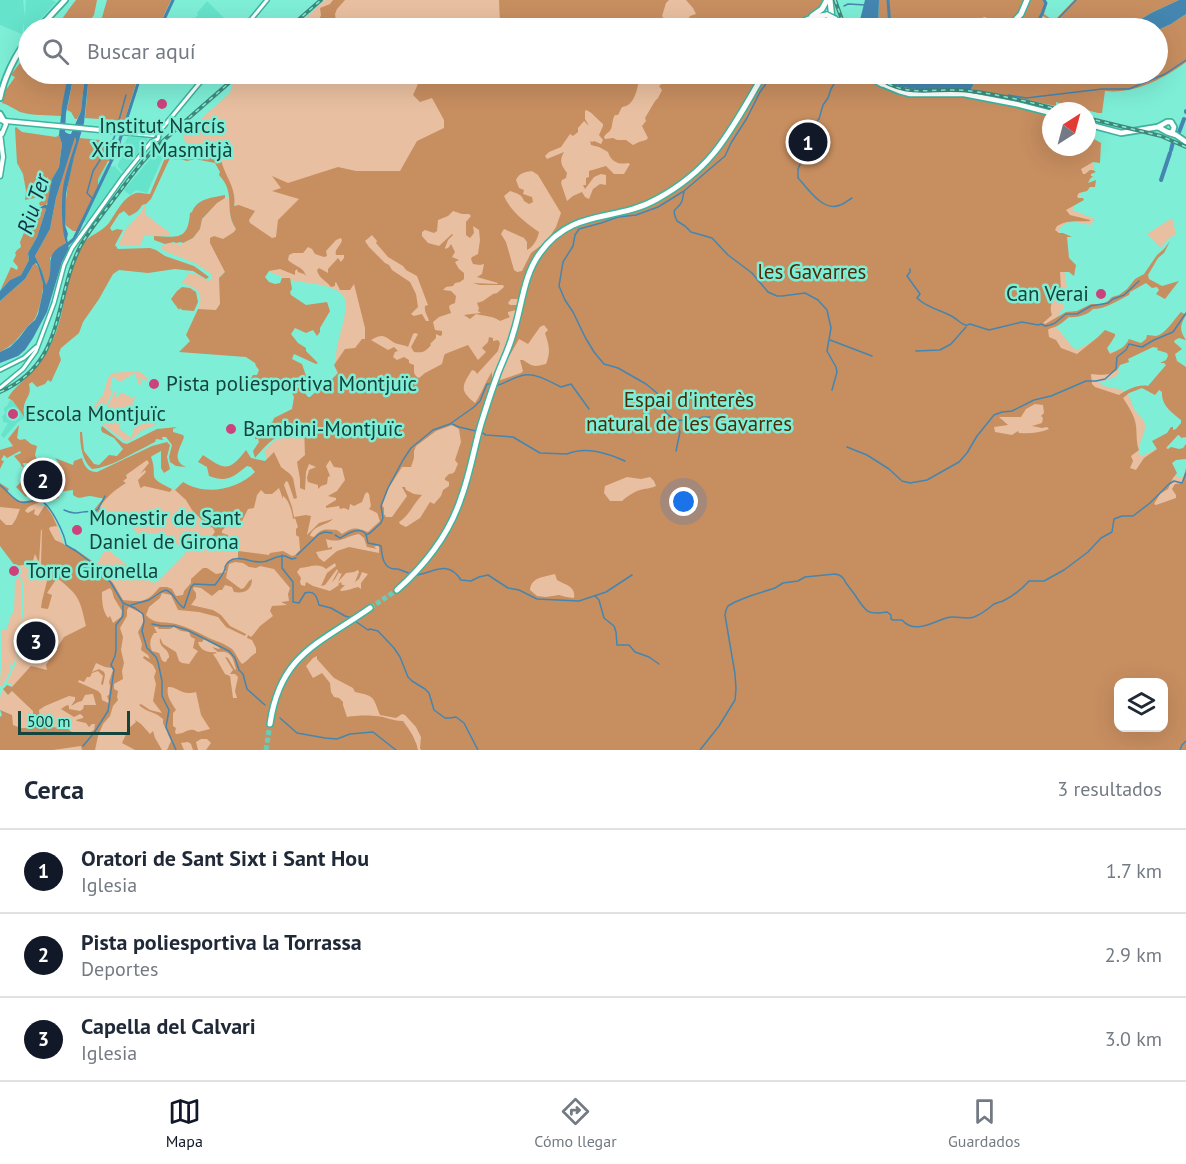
<!DOCTYPE html>
<html lang="es">
<head>
<meta charset="utf-8">
<style>
	:root { --surface:#fff; --page:#f6f6f7; --text:#1f2937; --muted:#747a83; --line:#e0e1e3; --accent:#111827 }
	body { margin:0; font-family:"PT Sans",sans-serif; background:var(--page); color:var(--text) }
	.controls { position:absolute; right:18px; bottom:18px; display:grid; overflow:hidden; border-radius:12px; box-shadow:0 6px 24px #0002 }
	.controls button { width:54px; height:54px; display:grid; place-items:center; padding:0; border:0; border-bottom:2px solid var(--line); background:var(--surface); color:var(--text); font:30px sans-serif }
	.compass { position:absolute; left:1042px; top:102px; width:54px; height:54px; border-radius:50%; background:var(--surface); box-shadow:0 6px 24px #0002; rotate:36deg }
	.scale { position:absolute; left:18px; bottom:15px; width:112px; box-sizing:border-box; padding-left:6px; border:3px solid #14443c; border-top:0; font-size:16px; line-height:21px; white-space:nowrap; color:#14443c; -webkit-text-stroke:4px #7eeed7; paint-order:stroke }
	.you { position:absolute; left:684px; top:502px; width:21px; height:21px; margin:-15px; border:4px solid #fff; border-radius:50%; background:#1a73e8; box-shadow:0 0 0 9px #1a73e833 }
	.badge { display:grid; place-items:center; width:39px; height:39px; border-radius:50%; background:var(--accent); color:#fff; font-size:20px; font-weight:700 }
	.pin { position:absolute; translate:-50% -50%; border:3px solid #fff; box-shadow:0 2px 6px #0006 }
	.list { margin:0; padding:0; list-style:none }
	h2 { display:flex; justify-content:space-between; align-items:center; height:78px; margin:0; padding:0 24px; font-size:26px }
	h2 small { font-size:20px; font-weight:400; color:var(--muted) }
	.list li { display:grid; grid-template-columns:39px 1fr auto; gap:18px; align-items:center; box-sizing:border-box; height:84px; padding:0 24px; border-top:2px solid var(--line) }
	.list b { display:block; font-size:22px; white-space:nowrap }
	.list p { margin:0; font-size:20px; white-space:nowrap; color:var(--muted) }
	.list em { font-size:20px; font-style:normal; color:var(--muted) }
	.icon { flex:none; width:33px; height:33px; fill:none; stroke:currentColor; stroke-width:2; stroke-linecap:round; stroke-linejoin:round }
	.map { position:relative; flex:none; width:1186px; height:750px; overflow:hidden }
	.search { position:absolute; background:var(--surface); box-shadow:0 6px 24px #0002; left:18px; right:18px; top:18px; height:66px; display:flex; align-items:center; gap:15px; box-sizing:border-box; padding:0 21px; border-radius:33px; color:var(--muted); font-size:22px }
	.sheet { height:330px; background:var(--surface) }
	nav { display:flex; justify-content:space-around; align-items:center; box-sizing:border-box; height:84px; border-top:2px solid var(--line); background:var(--surface); font-size:16px; color:var(--muted) }
	nav a { display:grid; justify-items:center; gap:3px }
	nav .on { color:var(--accent) }
	.map>svg:first-child { display:block }
</style>
</head>
<body>
<div class="map">
<svg width="1186" height="750" viewBox="0 0 1186 750">
	<rect width="100%" height="100%" fill="#7eeed7"/>
	<!-- built -->
	<g fill="#66e3cb">
		<path d="M0,0H23L25,17L26,0H52L56,2L32,28H28L27,33L24,31V22L22,34L0,25Z"/>
		<path d="M207,1L234,28H192L189,25L198,15L197,13Z"/>
		<path d="M129,137L147,138L148,139L123,172L118,167V165L127,138Z"/>
		<path d="M155,153L163,157L147,193L136,190L130,195L124,190Z"/>
		<path d="M107,164L113,167L115,165L116,168L122,174L86,223L83,221L98,191V179Z"/>
		<path d="M10,400L13,401L25,418L18,422L4,438L1,435L8,423L3,422V419L2,417L5,413L4,408L7,406Z"/>
	</g>
	<!-- green -->
	<g fill="#e8bfa0" fill-rule="evenodd">
		<path d="M325,0H822L827,28H294Z"/>
		<path d="M244,74H855L889,98L1051,121V147H1087L1094,167L1072,210L1095,219L1090,225C1078,223 1069,218 1060,228L1059,237L1067,288L1063,298V309L1052,323C1055,328 1059,329 1062,334C1067,340 1070,345 1076,350L1083,347L1092,341L1101,339L1105,353L1112,352L1115,354L1119,373L1117,376L1099,383C1107,390 1118,386 1126,393C1131,396 1131,405 1135,410C1138,416 1145,418 1145,426C1145,437 1137,442 1139,454L1142,456L1149,453L1162,445H1166L1170,451L1173,473L1179,478L1182,477L1186,473V750H0V721L7,713L0,710V697L3,689L7,695L11,691L15,694L11,683L6,684L16,663L17,643L23,617V583L19,574L22,573L16,564L0,530V505C15,497 11,500 27,501C50,503 54,515 61,535C62,540 63,544 67,548C74,556 86,561 95,567L106,548L127,565L139,569L146,579L154,583L158,581L185,554L184,550L162,533H137L124,519L103,513L100,507L105,499L107,491L148,457L154,479L157,482L173,490L190,488L201,490H213L238,487L246,483L267,459L264,451L274,441L288,434L333,423L345,415C342,399 334,369 336,355C337,338 348,316 345,300C344,295 340,292 336,290C323,284 309,283 295,281C285,278 275,274 265,270L236,211L231,188L213,159L193,149L183,139V135L186,132L230,93L232,85ZM1118,682H1164V728H1118Z"/>
		<path d="M225,198H230C230,211 228,217 236,229L234,232L222,240L214,236L225,272L219,278L220,304L216,310L198,309C205,292 196,288 182,283L189,273L192,275L194,273L208,281L211,279V274L195,263L164,251L161,248L163,245L173,243L180,245L193,238L200,229L202,219L217,203Z"/>
		<path d="M145,205L146,207L145,214C152,219 162,228 170,232V236H144L140,246H120L119,243L126,229L140,214Z"/>
		<path d="M1172,218L1176,234L1168,239L1161,248L1147,234Z"/>
		<path d="M139,371L148,379L147,381L140,378L142,384L139,385L135,373L120,382L114,377H111L112,379L110,389L113,391L106,405L103,404L95,413L105,415L108,412L115,416L121,423L120,425V429L131,438L135,426L155,421L156,425L143,430L131,440L125,441L97,420L105,423L114,418L105,422L98,419L96,420L87,415L103,395L108,378L112,373Z"/>
		<path d="M115,391H117L115,396L118,397L121,392L132,398L135,396C134,403 129,414 123,418L108,410L107,407Z"/>
		<path d="M20,578L22,589L21,622L16,637L15,660L13,665L11,664L10,666L11,669L2,687L0,686C0,674 2,662 2,650C3,642 0,640 2,630L7,629L11,615L14,612L15,579Z"/>
	</g>
	<!-- forest -->
	<g fill="#c78e60" fill-rule="evenodd">
		<path d="M76,0H97L94,15L85,28H55C63,19 68,9 76,0Z"/>
		<path d="M107,0H171L158,28H99Z"/>
		<path d="M333,0H345L337,9L335,14L336,21L344,23L348,27L332,28L328,23L323,28H316L321,15L320,8L330,4Z"/>
		<path d="M499,0H669L666,3L662,16L665,20L663,28H496L500,23Z"/>
		<path d="M686,0H825L819,10L780,28H684L690,16L696,14L693,8Z"/>
		<path d="M879,0H1045L1047,4L1044,14L1054,21L1074,0H1179L1151,13L1138,21L1117,28H1043L1052,22L1043,16L1035,28H998L996,24L985,17L974,20L968,28H878Z"/>
		<path d="M1186,14V62C1163,79 1135,94 1105,91L1102,113H1098L1056,102V106L971,89L974,84C990,83 1006,81 1021,74H1158V30L1171,24Z"/>
		<path d="M28,52V74H68L61,116C47,115 34,116 20,112C14,109 9,105 2,103L4,91L8,87L15,77L11,75Z"/>
		<path d="M74,74H85L81,111L77,119H75L71,112L67,110Z"/>
		<path d="M89,74H139L124,122L115,120L85,118Z"/>
		<path d="M430,74H640C638,85 636,106 622,107L618,115H615C612,119 613,124 611,129C609,133 606,133 604,137L605,139L613,138L617,140H626L633,145L639,142L646,140L648,138L642,126L646,121L645,118L655,101L658,98L662,90L659,86L670,77L671,74H861C879,87 899,96 922,97C936,97 950,94 964,96C993,100 1022,107 1051,114V147H1087V135L1101,143L1100,163L1093,162L1081,169L1083,174H1085L1090,170H1093L1096,172L1091,174V176H1093L1090,179L1088,183L1096,180L1095,187H1090L1087,191L1079,193L1077,196L1078,198H1083L1084,200L1066,210L1070,215L1090,220V221C1078,222 1068,219 1057,226L1055,230L1059,233H1063L1072,237H1067L1069,258L1076,265L1074,276L1069,272H1060L1061,290C1054,296 1048,306 1052,315L1043,323L1045,324L1066,312L1077,311L1091,304H1103L1108,301L1112,297L1119,295L1127,289L1135,279L1144,274L1157,255L1164,249L1170,241L1164,253L1158,258L1148,275L1149,279L1162,286L1179,281L1165,299L1156,294L1159,290L1157,287L1152,288L1146,283L1130,292L1129,295C1117,301 1105,309 1093,309C1088,315 1076,318 1069,317C1065,320 1061,324 1057,326C1054,328 1051,327 1048,330L1049,337L1056,340L1061,348L1077,354L1098,337L1105,330L1115,334V336L1110,344L1107,348L1110,354C1118,350 1125,348 1129,339L1141,343L1146,339L1147,335C1150,335 1153,336 1156,336C1166,334 1175,318 1181,312L1186,315C1180,325 1179,330 1186,340L1179,338L1175,340L1174,342L1182,349L1175,354L1177,361L1186,367V438L1185,437L1181,438L1180,436L1178,435L1166,448L1168,449L1171,447L1179,449L1183,448L1186,444V459L1176,460L1172,463L1177,473L1173,478L1168,489L1160,494L1154,504L1156,505L1176,498V495L1172,489L1175,484L1182,483L1186,468V750H421L420,748L421,737L416,727L405,715L402,714L396,718L380,715C373,697 375,696 355,692L353,688L334,678L317,659V656L313,658L306,666L313,678L322,673L330,683L331,692L334,697L339,698L343,702V705L347,717C358,715 372,715 383,717C390,719 396,721 403,721C407,727 413,734 415,741C417,744 417,747 418,750H206L211,743L207,739H201L196,742L198,750H193L191,744L188,742L181,743L184,750H167L171,741L163,723V719C156,712 146,712 139,705L141,704L150,710L162,713L153,701L156,684L154,677L156,671L153,665L143,658L144,656L150,659L148,655L141,650L142,644L138,632L144,621V617L141,613L129,607L127,610V616L120,628L123,637L121,650L124,663L122,671L123,679L114,684V689L118,691L117,697L118,700L113,706L110,716L103,724L98,736L95,750H82L81,746L53,750H0V717L2,715L0,710L12,715L13,725L21,728H34L33,711L12,691L8,695L3,689L7,685L12,687L31,666L47,670L46,665L64,637L86,626C80,599 79,595 57,578L47,593L52,595L48,609L41,608L42,601L50,569L41,564L42,531L41,529L39,563L35,554L32,564L15,566L0,546V519L6,525H12L16,519L20,509L0,507V483L9,489L7,492C20,508 27,497 43,502C37,503 28,505 25,511L28,513L35,509L34,514L38,516L45,505L52,515L57,526L50,527L49,529L55,540L62,543L68,547L75,549L95,563L113,583L123,600C143,602 146,603 160,587H167L172,589L176,596L183,595L184,591L191,583V579L203,568H207L216,574L226,572L225,570C227,562 230,560 238,559V551L269,555L270,553L283,551L292,556L295,555L300,550L299,537L296,535V529L298,527L295,518L293,519C292,511 289,500 283,496V499L279,488L272,494H265L261,490L257,495L254,508L248,509L239,527L238,523L233,518L222,531V533L228,535V538L224,537L201,542L195,541L211,537L215,532L213,528L207,525L192,510L186,500L175,490L183,482C205,496 237,490 255,472L251,467L247,466C233,477 227,483 209,476L207,467L198,462L203,455C225,470 229,472 246,450L251,458L265,461L274,452L281,467L290,474L293,478L297,498L294,499L288,482L286,481L284,485L292,507L294,517L306,515L311,516L307,535L319,523L333,519C326,526 313,525 310,536L314,537C323,527 326,530 337,530L342,534C354,527 355,527 368,532L380,521C376,511 381,515 369,509L371,506L369,494L367,492L365,494L362,502L354,506L350,504L349,510L344,508L340,509L339,506L326,508V506L336,500V498L328,496L337,491L345,480L342,468L334,467L330,460L326,466L330,476L328,477L327,484L321,486L318,489V485L308,482L307,478L309,470L316,467L309,464L306,472L305,490L300,488V479L297,462L305,455L304,427C277,435 273,437 255,458L253,451L259,442L258,439H255V437L273,421L274,418L292,409L294,397L291,391L300,387L308,397H310L325,383L327,384L338,373L334,365L345,349L355,348L362,339H365V328L354,284L350,290H340L336,282L335,283V286L331,287C326,280 319,279 317,270L319,268L328,273V269L338,258L341,262L344,258V255H336C334,249 341,246 342,240L341,238L336,240L326,251L327,256L324,257L315,254L312,249L308,247L303,253H293L289,255L288,260C295,267 303,266 306,276L304,274L298,272L297,269L295,271V275L280,269L269,271L265,277L269,282L275,284L280,283L282,278H290L292,289L290,292L291,295L306,305L327,302L330,311L320,328V332L317,336L313,330L306,333L295,328L291,334L298,343L306,348V351L318,363L316,364L294,354L292,359L302,364L307,379L293,388L282,390L276,379L253,381L250,380L253,375H257L259,370L256,366L255,363L246,357L179,352L190,341L186,335L198,309L216,310L220,304L219,278L225,272L210,243V238L214,236L223,239L234,232L236,229C223,209 237,194 219,175L220,172L215,163L195,159L187,161L179,159L174,160C180,156 187,161 193,157L194,153L209,156L221,160C225,177 237,188 234,206L239,205L255,211L249,220L250,223L272,238L276,237L278,220L299,199L272,191L281,188L272,176L288,183L338,167L356,171H400L417,141L444,128V120L432,98L420,102L413,95L422,75ZM586,110C592,112 597,119 603,124V126L599,135L603,140L601,144L594,141L592,142L590,141L591,145L599,147L608,152C611,162 619,165 628,163L630,164L624,174H614L606,166L589,171V177L586,178V185H583L585,189L594,177L601,174L606,175V185L600,184L593,189L589,199L585,197L582,192L573,196L567,201L561,183L562,180L566,178L567,173C561,165 559,161 564,152L547,159L545,156L549,152L561,147L570,134L573,136L578,132V128L584,121L589,126L585,119V111ZM532,171L538,175L561,213L556,227L547,241L531,253L522,271L517,272L514,270L506,242L501,234L504,229L524,238L527,242V250C534,246 537,240 539,232C525,222 511,212 504,196L510,191C516,193 522,194 524,201L529,204L533,202L532,197L523,194L524,190L519,188L516,180C519,173 525,172 532,171ZM453,211L462,214H469L471,216L466,222V235L470,238L474,233L473,226L479,230L480,240L478,254L472,257L471,259L473,264L480,265L484,264L482,274L477,277L498,283L497,284L473,283L480,285H503L504,287L497,293L493,294L483,301L477,303L479,308L478,311L481,313C475,314 468,314 464,315L470,319L476,314C484,316 493,316 500,321L510,317L508,314V312L516,310L518,305H510L508,303L511,299H518L524,302L518,330L507,360L519,339L528,344L540,327L544,325L548,330L545,333C549,345 551,352 546,364C533,367 534,367 523,360H520L523,371L521,373L498,381L492,379V372C485,382 482,393 475,403C459,390 462,386 472,370L475,371L477,374L498,351L500,343L498,340L493,341V338L489,337L488,342L482,348L486,352L478,360L468,345L445,354L444,356L442,364L425,373L419,378C413,375 414,371 414,365L409,363V360L404,357L397,360L393,357L395,352L398,351L394,347L388,350L371,340C386,330 387,341 398,344C401,345 405,345 408,347L413,334L415,333L418,334L411,347L414,352C423,353 425,352 431,345L430,344L436,338V334L440,336L442,335V331L435,330L433,322L439,317L451,313L449,307L450,305L455,303L456,296L451,291L443,290L446,287L453,286L455,283L460,282L464,279V273L459,269L455,262L459,260L452,257L455,252L451,244L449,247L446,249L445,248L448,240L453,235L452,234L439,246L428,243L422,236V232L425,230L434,233L437,231L438,220L448,216ZM372,235L377,241L376,243L388,257L403,266L406,270L417,276L428,305L425,306C424,312 428,316 429,321H426L422,314L414,316L411,314L418,307L416,294L410,282L392,270L389,265L385,263L369,247L365,241ZM1153,347L1158,348L1157,350L1167,353L1168,356L1166,360L1160,363H1164L1166,365L1148,386C1138,384 1127,390 1119,395L1095,387L1092,384L1091,374C1101,375 1115,377 1120,365L1129,362L1128,359ZM1142,388L1155,395L1159,390L1162,392C1161,405 1171,412 1181,420V423L1176,429L1173,430V427H1171L1167,433L1152,441L1157,449L1144,458L1136,470L1130,468L1133,461L1131,456L1139,450C1136,442 1137,435 1136,426C1135,416 1128,406 1123,398L1129,393ZM1035,404L1043,405L1044,413L1041,416L1043,418L1042,423L1032,426L1042,428L1047,427L1049,429C1039,433 1030,434 1019,433L1018,431L1012,435L995,432L994,427L1008,425L999,417H1021L1026,409ZM452,425L459,429L461,442L455,460L458,464C455,469 456,474 449,474L445,478V480L449,482V486L443,490L441,496L434,504L430,502L420,518L406,527L400,524L399,522C409,516 414,503 422,495L414,494L406,490L405,487H402L407,496L392,517H386L384,514V508L382,505L388,489L402,467H411L414,458V451L416,446L436,431ZM627,477L641,479L650,477L654,481L656,486C650,489 646,488 640,490C634,492 627,496 622,501H610L604,493L605,486ZM359,534L364,538L367,547L377,549L374,547L378,545L379,547V553L349,547L337,551L324,562L319,558L316,552L332,549V547L328,548L326,539C341,544 345,536 359,534ZM235,562L243,563L249,567L256,568L260,566L274,569L290,588L288,594L289,601L281,602L287,605L272,606L270,611L273,616L260,626L253,635L251,637L248,635L247,638L252,640L256,648V653C250,656 247,662 242,664C238,660 236,653 232,649C224,643 215,641 207,637C197,632 187,627 176,624C165,621 155,625 146,615L149,607L160,598L162,593L171,595L178,610L199,612L218,617L226,627L245,636L246,634L230,626L221,615L213,610L191,605L196,598V593L193,589L194,587L201,588L212,596L219,590H222L225,585L232,587L234,592C244,594 252,590 252,579L249,581L244,588L241,589L226,578L229,564ZM335,563L336,566L327,573L321,586L325,585L337,569L338,571L332,582L335,579L339,572L340,574L342,573L338,582L346,573L354,572L358,570L359,572L355,582L359,579L362,572L368,574L361,583V589L358,587C353,588 347,591 341,591L340,590L345,585H342L341,582L338,584L339,585L330,591L313,586L306,582L305,586L301,585L300,582L301,578L297,572L300,568C308,568 318,562 326,569ZM555,574L557,580C565,585 576,586 574,598L566,597L559,595L546,597L537,596L530,590C531,577 544,577 555,574ZM110,588L112,591L114,598L122,611L121,617L113,623L110,616L108,618C102,610 102,601 102,592ZM154,627H157L159,629H170L174,627L181,631L189,632L191,637L195,639L193,648L198,651L189,664L182,663L179,661L176,652L163,644L160,638C158,648 170,648 169,658H168L166,662C161,662 161,657 159,653L152,651C149,644 150,639 154,633H157ZM204,639L220,648L219,649L212,647L218,652C232,650 233,659 236,669L235,670L228,658L225,657L233,670L230,674H235L238,677L235,691L237,698H233L230,676L225,674L217,660L213,654L217,653L215,652C207,653 200,650 198,642H202ZM96,663L105,667L112,668L113,670L109,682L110,686L109,695L107,696L110,704L102,700L101,694L98,691L78,682L79,680L84,682L87,677H90L92,673L98,671L103,676L101,684L103,685L105,675L104,672L99,669L92,672ZM1118,682H1164V728H1118ZM168,687C178,686 180,696 196,692L201,715L210,729L198,732C188,726 187,734 176,734L175,732L176,728L173,726V713L176,710C171,702 166,696 168,687ZM92,694H93L96,705H84L83,709L80,711L69,709V706L67,705L61,709L74,717L80,714L83,716V718L76,720L77,721L86,723L89,727L92,724H95L94,730C87,735 75,735 69,730L67,723L64,728L50,727L40,721L39,710L45,706L69,696L75,697V700L71,706L78,702L82,701L85,695Z"/>
		<path d="M16,127L22,132L56,137L59,135L62,144L59,167L52,179L48,202L45,206L44,205L40,206L39,203L43,200V194L47,184L48,177L46,179L41,180L40,191L36,194L35,198L25,200L26,191L23,174L17,163L15,128Z"/>
		<path d="M74,137H75L76,141C67,172 59,196 64,229C65,234 64,238 66,243L61,246L50,258L51,274L46,286L42,271L35,256L50,229L56,198Z"/>
		<path d="M79,138L121,142L118,153L113,161H108L98,179V191L85,216L80,231H73L65,225C64,195 71,167 79,138Z"/>
		<path d="M168,157L170,158L151,199L146,204L142,205C139,211 136,213 129,216L124,211L119,214L110,228L112,231L117,229L123,230L115,245L118,249L150,248L156,250L165,256L194,266L209,277L206,279L193,271L175,269L148,273L119,270L113,274L99,299L83,322L79,333L61,348L59,353L61,360L51,382L48,380L45,384L37,387L32,382L29,384C32,396 25,397 24,407C23,410 24,415 25,418L13,401L8,398C13,389 19,385 26,378C36,368 45,357 51,344C67,313 64,273 84,243C89,235 102,232 109,223C116,213 123,197 136,193C141,192 145,194 150,194L165,158Z"/>
		<path d="M225,195V198L217,203L202,219L200,229L193,238L183,243L181,242L176,243L174,242L165,244L154,240V236C177,237 188,241 190,213L192,212C198,198 211,198 225,195Z"/>
		<path d="M44,208L46,209L37,237L28,253L29,260L21,275L10,280L0,291L11,267L17,270L18,267L13,261L16,255L15,253L17,250L21,247L20,242L29,221L33,220L31,217L35,209Z"/>
		<path d="M34,263L38,266C40,271 42,278 43,284C44,290 38,316 34,320C32,323 29,324 27,327C17,339 15,344 0,352V301L25,279Z"/>
		<path d="M182,287L190,288L196,292L198,302L194,311L182,310L180,308L179,310L171,299L177,291Z"/>
		<path d="M19,425L17,438L20,440L25,439L31,444L37,446L35,455L37,460C42,464 48,465 53,461H54L55,468L47,475H46L47,470L44,469L46,466L30,465L27,463H23L24,467H22L20,463L14,456L21,453L20,451L7,458L4,455L1,460L4,461L0,469V450L13,446L8,439Z"/>
		<path d="M102,426L123,443L127,444L157,429L177,427L173,429V432L183,435L184,437C180,449 171,460 186,467L176,466L170,462L169,457L172,445L166,437H162L163,440L156,439L155,442C138,450 110,468 92,469C82,461 80,445 80,432H82L84,451L94,464L99,465L109,455L117,456L123,449L114,438L102,432L101,429Z"/>
		<path d="M167,442L170,445L167,457L170,469L164,473L161,468V451L152,456L151,457C159,478 144,476 172,489L170,492L144,486L141,488L140,487L138,480L146,472L145,470L140,474L149,463L147,460L126,475L127,478L123,481L126,483C115,490 107,496 100,507L103,513L92,512L103,499L102,498C98,498 93,496 89,496C82,497 80,500 73,495V490L58,492L59,498L49,501L47,499L45,501L42,499L43,497L39,495L38,494H29L26,497L16,487L21,482L29,487L31,491L34,489H42L50,484L46,477L60,467L59,463L55,458L73,465L74,461L82,458C84,466 88,472 97,472L152,446Z"/>
		<path d="M135,720L141,724L150,734L153,731L155,738L162,750H135L122,743L129,728L136,722Z"/>
	</g>
	<!-- water -->
	<g fill="#4486b0" fill-rule="evenodd">
		<path d="M865,0H879L878,28H858Z"/>
		<path d="M1179,0H1186V14L1171,24L1158,30V28H1117L1138,21L1151,13Z"/>
		<path d="M68,74H74L66,113L65,132L69,134H71L81,111L85,74H89L84,123L74,157L66,194L65,225L68,234L67,238L69,249L62,262L47,312L33,338L25,350L18,356L0,363V352L10,347L19,338L28,326L35,320L38,314L43,291V284L38,266L36,263L33,265L25,279L0,301V291L10,280L21,275L29,260L28,253L37,237L46,209L44,208L40,209L39,208L44,205H47L52,179L59,167L62,144L59,135L62,106ZM75,137L76,141C72,154 67,168 64,182C61,197 61,229 66,243C40,257 57,266 46,285L42,271L35,256L50,229L56,198Z"/>
		<path d="M880,74H893L899,77L921,83L930,81L956,74H985C977,76 975,82 971,89C946,88 896,96 880,74Z"/>
	</g>
	<g fill="none" stroke-linecap="round" stroke-linejoin="round">
		<!-- stream -->
		<g stroke="#4486b0" stroke-width="1.5">
			<path d="M844,6L848,4L866,5"/>
			<path d="M1046,28L1055,22L1076,0"/>
			<path d="M840,74L831,89L828,98L823,105L819,119L809,130L807,148L798,169V178C807,187 823,213 840,205C844,204 848,200 852,198"/>
			<path d="M1008,95L1026,98L1102,89H1129L1165,74L1186,60"/>
			<path d="M684,192C683,195 683,198 682,201C678,212 670,205 677,221L685,226L691,232L712,238L728,255L752,273L768,292L777,296H782L805,293L818,300L827,310L831,328L827,351L836,367L837,372L832,390"/>
			<path d="M93,199L87,193L93,171L114,138L126,95"/>
			<path d="M910,269V272L907,276L920,294L917,298C927,308 941,310 953,317C957,319 962,325 966,325C967,326 969,324 970,324L989,330L1022,322L1038,325L1041,324L1045,326L1050,325L1055,323L1066,314H1077L1091,306L1108,303L1113,299L1124,295L1139,281"/>
			<path d="M830,340L872,356"/>
			<path d="M916,351L940,350L951,344L966,327"/>
			<path d="M496,386C505,383 515,377 524,375C537,373 550,382 561,387L571,384L589,409"/>
			<path d="M710,417H703L696,421L675,420L666,413L657,393L646,384L618,368L604,364L594,352L585,337L573,312L565,300L559,286L563,262L573,246L575,235L579,229L601,223L618,217L636,215L658,207L684,191L725,156L731,143L747,118L760,92L773,74"/>
			<path d="M675,420L680,432L676,451"/>
			<path d="M452,424L459,427L476,431"/>
			<path d="M481,432L486,435L513,437L540,453L567,454C586,446 607,453 625,461"/>
			<path d="M847,447L867,455L889,469L902,481L910,483L927,480L959,462L967,453L977,436L994,415L1002,412L1012,411L1034,400L1051,396L1086,381H1096L1105,379L1116,369L1117,357L1126,350L1129,344L1142,347L1154,340L1173,332L1186,313"/>
			<path d="M0,485C6,489 11,497 18,501C25,506 33,498 41,501C51,505 65,535 66,545L76,551L96,566L111,583L123,603L135,608L143,614L144,621L142,631L144,638L147,648L156,657L158,662L162,681V696L169,710L166,727L176,750"/>
			<path d="M64,510C79,517 82,509 94,512L98,509L105,496"/>
			<path d="M335,535L340,538C346,535 358,526 365,533C367,535 367,540 368,543L378,545L381,546C382,556 383,570 397,569"/>
			<path d="M366,535L370,533L381,523L383,518L381,506L388,488L403,460L411,448L433,430L450,424L474,407L480,401L487,384H489"/>
			<path d="M282,555V568L293,582V602L299,603L305,593C315,590 317,597 319,605L331,608L345,616L352,618"/>
			<path d="M297,555L319,534L325,532L332,533"/>
			<path d="M285,556L292,559L296,558"/>
			<path d="M398,569L411,574"/>
			<path d="M416,575C433,573 448,559 461,580L471,581L479,577L488,575L508,588L519,590L537,599L579,601L606,592L632,575"/>
			<path d="M595,596L599,600L604,618L614,626L616,632L617,645H629L635,652L649,657L659,664"/>
			<path d="M131,605L149,600L161,592L166,590C175,593 176,604 184,608L191,587L194,584L215,585C218,581 223,575 225,569C225,568 225,566 226,565C233,552 251,563 261,562C270,562 273,556 284,556"/>
			<path d="M355,621L368,630L370,629L378,631L394,648L400,657L408,677L412,681L425,689L429,693L434,710L445,718H450L456,717L464,723L478,750"/>
			<path d="M152,624L162,626H174L187,630L229,651L235,658L239,670L243,674L247,689L265,705"/>
			<path d="M280,718L297,733L325,738L337,739L350,734L373,732L396,750"/>
			<path d="M83,746L94,733L108,711L114,670L111,665L115,656L116,650V625L123,616V605"/>
			<path d="M700,750L719,726L735,700L736,689L735,674L725,615L726,610L728,606L735,602L750,596L775,588L783,583L798,581L805,577L835,574C841,575 843,577 846,583C849,587 852,591 855,595C866,612 867,615 887,612L891,615V619L893,620H902C914,634 931,623 946,618C955,615 965,620 974,617C982,614 988,609 994,604C996,603 1000,602 1003,601C1013,596 1022,589 1029,581H1044L1064,570L1088,552L1101,538L1112,532L1114,519L1122,516H1133L1150,503L1169,484L1174,481L1182,483L1186,473"/>
			<path d="M1180,750L1182,745L1186,741"/>
		</g>
		<!-- canal -->
		<g stroke="#4486b0" stroke-width="3">
			<path d="M888,0L890,28"/>
			<path d="M160,28L173,0"/>
			<path d="M1034,28L1042,14L1046,3L1044,0"/>
			<path d="M68,244L74,239L117,149L141,74"/>
		</g>
		<!-- river -->
		<g stroke="#4486b0" stroke-width="4">
			<path d="M1186,112V111"/>
			<path d="M1178,135L1184,119"/>
			<path d="M1171,150L1173,142"/>
			<path d="M1161,180L1170,153"/>
		</g>
		<!-- trunk-tunnel -->
		<g stroke="#69ccb8" stroke-width="5" stroke-dasharray="5 2.5" stroke-linecap="butt">
			<path d="M370,608L397,590"/>
			<path d="M266,750L270,724"/>
		</g>
		<!-- tertiary casing -->
		<g stroke="#3eb39e" stroke-width="6">
			<g id="tertiary">
				<path d="M244,28L267,0"/>
				<path d="M159,132L207,74"/>
				<path d="M0,370L24,358L36,347"/>
				<path d="M0,388L23,369L36,351L54,303L64,265L72,248L123,177L151,142L158,139L160,131"/>
			</g>
		</g>
		<!-- secondary casing -->
		<g stroke="#3eb39e" stroke-width="7">
			<g id="secondary">
				<path d="M0,120L4,121L6,124L2,134"/>
				<path d="M5,121L153,135"/>
				<path d="M0,133L3,157L0,176"/>
			</g>
		</g>
		<!-- primary casing -->
		<g stroke="#3eb39e" stroke-width="8">
			<g id="primary">
				<path d="M39,28L65,0"/>
				<path d="M882,84L899,91L910,94H964L1016,104L1051,113"/>
				<path d="M0,98C4,78 15,55 28,39"/>
				<path d="M0,114L4,121"/>
				<path d="M1087,124L1121,133L1158,127L1167,132L1176,135L1186,142"/>
				<path d="M1158,127L1167,122H1171L1174,127L1173,131L1170,133"/>
			</g>
		</g>
		<!-- trunk casing -->
		<g stroke="#3eb39e" stroke-width="8">
			<g id="trunk">
				<path d="M830,0L833,28"/>
				<path d="M812,16L822,9L827,0"/>
				<path d="M835,19L840,28"/>
				<path d="M811,21L823,22L831,28"/>
				<path d="M785,28L814,17L827,15"/>
				<path d="M1008,28L1021,14L1027,0"/>
				<path d="M864,74L882,84"/>
				<path d="M397,590C425,565 449,535 461,498C470,474 474,448 481,424C486,408 491,392 497,376C502,362 509,349 513,334C522,307 523,276 540,253C573,207 615,223 657,199C677,188 698,172 713,154C733,130 748,100 764,74"/>
				<path d="M270,724C280,654 319,644 370,608"/>
			</g>
		</g>
		<!-- tertiary -->
		<use href="#tertiary" stroke="#fff" stroke-width="3"/>
		<!-- secondary -->
		<use href="#secondary" stroke="#fff" stroke-width="4"/>
		<!-- primary -->
		<use href="#primary" stroke="#fff" stroke-width="4.5"/>
		<!-- trunk -->
		<use href="#trunk" stroke="#fff" stroke-width="5"/>
		<!-- rail casing -->
		<g stroke="#3f897b" stroke-width="4">
			<g id="rail">
				<path d="M835,0L845,28"/>
				<path d="M289,28L321,0"/>
				<path d="M873,74C907,101 932,86 970,91C1002,95 1034,103 1064,111"/>
				<path d="M1087,118L1161,136L1186,147"/>
				<path d="M0,392C67,363 53,298 81,245C90,229 102,215 113,200C124,186 135,170 147,157C157,145 169,136 181,125C200,108 220,91 239,74"/>
			</g>
		</g>
		<!-- rail -->
		<use href="#rail" stroke="#7eeed7" stroke-width="1.5" stroke-dasharray="4.5" stroke-linecap="butt"/>
		<!-- trunk-bridge casing -->
		<g stroke="#3eb39e" stroke-width="8" stroke-linecap="butt">
			<path id="trunk-bridge" d="M827,15L835,19"/>
		</g>
		<!-- trunk-bridge -->
		<use href="#trunk-bridge" stroke="#fff" stroke-width="5"/>
	</g>
	<!-- markers -->
	<g fill="#cc437c" stroke="#7eeed7" stroke-width="2">
		<circle cx="162" cy="104" r="6"/>
		<circle cx="1101" cy="294" r="6"/>
		<circle cx="154" cy="384" r="6"/>
		<circle cx="13" cy="414" r="6"/>
		<circle cx="231" cy="429" r="6"/>
		<circle cx="77" cy="530" r="6"/>
		<circle cx="14" cy="571" r="6"/>
	</g>
	<g text-anchor="middle" stroke-width="5" stroke-linejoin="round" paint-order="stroke">
		<!-- poi labels -->
		<g font-size="21" fill="#14443c" stroke="#7eeed7" text-anchor="start">
			<text x="162" y="133" text-anchor="middle">Institut Narcís<tspan x="162" dy="24">Xifra i Masmitjà</tspan></text>
			<text x="1089" y="301" text-anchor="end">Can Verai</text>
			<text x="166" y="391">Pista poliesportiva Montjuïc</text>
			<text x="25" y="421">Escola Montjuïc</text>
			<text x="243" y="436">Bambini-Montjuïc</text>
			<text x="89" y="525">Monestir de Sant<tspan x="89" dy="24">Daniel de Girona</tspan></text>
			<text x="26" y="578">Torre Gironella</text>
		</g>
		<!-- park labels -->
		<g font-size="21" fill="#512b06" stroke="#7eeed7">
			<text x="812" y="279">les Gavarres</text>
			<text x="689" y="407">Espai d'interès<tspan x="689" dy="24">natural de les Gavarres</tspan></text>
		</g>
		<!-- water labels -->
		<g font-size="22" font-style="italic" fill="#143245" stroke="#7eeed7">
			<text transform="translate(33 204) rotate(-72)" y="8">Riu Ter</text>
		</g>
	</g>
</svg>
<div class="controls">
<button><svg class="icon" aria-label="layers" viewBox="0 0 24 24"><path d="M12 4l9 5-9 5-9-5zM3 14l9 5 9-5"/></svg></button>
</div>
<svg class="compass" viewBox="-18 -18 36 36"><path d="M0-13l5 13h-10z" fill="#e53935"/><path d="M0 13l5-13h-10z" fill="#747a83"/></svg>
<div class="scale">500 m</div>
<div class="you"></div>
<div class="pin badge" style="left:808px;top:142px">1</div>
<div class="pin badge" style="left:43px;top:480px">2</div>
<div class="pin badge" style="left:36px;top:641px">3</div>
<div class="search"><svg class="icon" aria-label="search" viewBox="0 0 24 24"><circle cx="10" cy="10" r="6"/><path d="M15 15l6 6"/></svg>Buscar aquí</div>
</div>
<section class="sheet">
<h2>Cerca<small>3 resultados</small></h2>
<ul class="list">
<li><span class="badge">1</span><div><b>Oratori de Sant Sixt i Sant Hou</b><p>Iglesia</p></div><em>1.7 km</em></li>
<li><span class="badge">2</span><div><b>Pista poliesportiva la Torrassa</b><p>Deportes</p></div><em>2.9 km</em></li>
<li><span class="badge">3</span><div><b>Capella del Calvari</b><p>Iglesia</p></div><em>3.0 km</em></li>
</ul>
</section>
<nav>
<a class="on"><svg class="icon" aria-label="map" viewBox="0 0 24 24"><path d="M3 6l6-2 6 2 6-2v14l-6 2-6-2-6 2zM9 4v14M15 6v14"/></svg>Mapa</a>
<a><svg class="icon" aria-label="directions" viewBox="0 0 24 24"><path d="M12 3l9 9-9 9-9-9zM9 14v-3h6M13 9l2 2-2 2"/></svg>Cómo llegar</a>
<a><svg class="icon" aria-label="saved" viewBox="0 0 24 24"><path d="M7 4h10v16l-5-4-5 4z"/></svg>Guardados</a>
</nav>
</body>
</html>
